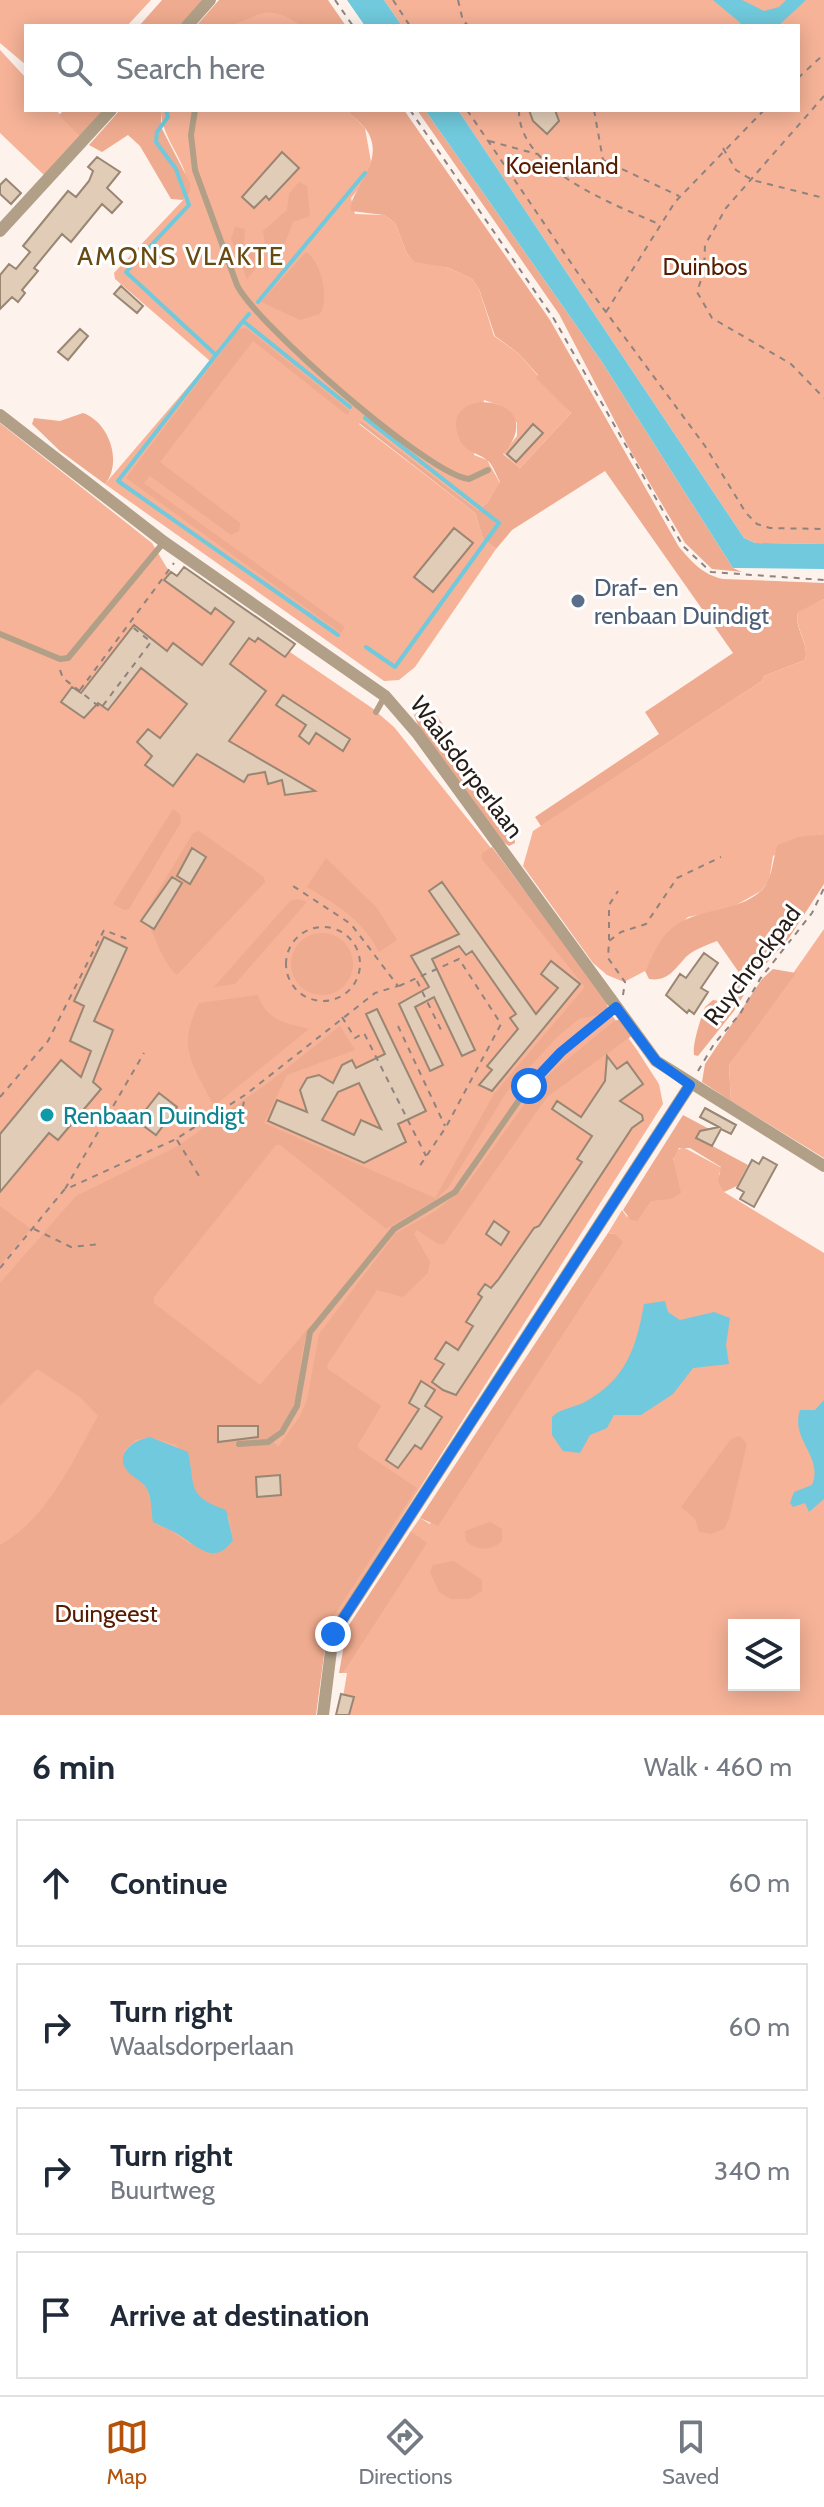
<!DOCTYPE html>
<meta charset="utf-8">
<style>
:root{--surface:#fff;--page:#f2f2f3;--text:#1f2937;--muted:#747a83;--line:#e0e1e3;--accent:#b45309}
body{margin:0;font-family:Cabin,sans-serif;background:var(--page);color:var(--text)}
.controls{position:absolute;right:24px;bottom:24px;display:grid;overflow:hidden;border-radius:0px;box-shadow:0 4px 20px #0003}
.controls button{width:72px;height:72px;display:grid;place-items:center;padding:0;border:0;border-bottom:2px solid var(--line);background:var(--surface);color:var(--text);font:40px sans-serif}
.stop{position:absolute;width:24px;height:24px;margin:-18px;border:6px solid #1a73e8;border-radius:50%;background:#fff}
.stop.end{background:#1a73e8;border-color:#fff;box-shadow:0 2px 8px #0008}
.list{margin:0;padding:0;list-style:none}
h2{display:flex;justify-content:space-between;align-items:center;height:104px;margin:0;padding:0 32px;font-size:34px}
h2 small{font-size:26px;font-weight:400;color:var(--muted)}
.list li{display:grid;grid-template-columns:52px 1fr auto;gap:24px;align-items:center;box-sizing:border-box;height:128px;margin:0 16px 16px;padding:0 16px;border:2px solid var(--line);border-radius:0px}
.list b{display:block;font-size:30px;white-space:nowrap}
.list p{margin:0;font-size:26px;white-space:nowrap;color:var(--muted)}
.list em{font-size:26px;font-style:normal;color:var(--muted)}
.icon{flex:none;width:44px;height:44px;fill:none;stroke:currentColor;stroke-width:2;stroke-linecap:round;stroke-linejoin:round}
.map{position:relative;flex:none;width:824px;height:1715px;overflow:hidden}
.search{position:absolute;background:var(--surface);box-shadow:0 4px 20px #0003;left:24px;right:24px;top:24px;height:88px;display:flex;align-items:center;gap:20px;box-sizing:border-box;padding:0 28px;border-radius:0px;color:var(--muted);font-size:30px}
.sheet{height:680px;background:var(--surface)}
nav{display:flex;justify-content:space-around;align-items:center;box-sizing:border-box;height:112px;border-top:2px solid var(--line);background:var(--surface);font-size:22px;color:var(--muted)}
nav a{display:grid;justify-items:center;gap:4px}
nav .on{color:var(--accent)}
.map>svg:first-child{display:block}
.green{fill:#f6b398;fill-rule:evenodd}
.forest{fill:#efab8f;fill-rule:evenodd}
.water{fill:#70c9dc}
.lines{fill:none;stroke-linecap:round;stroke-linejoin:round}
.stream{stroke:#70c9dc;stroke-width:4}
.building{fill:#e0ccb7;stroke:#998673;stroke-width:2;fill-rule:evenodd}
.path{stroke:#8e837e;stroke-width:2;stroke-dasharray:6 6;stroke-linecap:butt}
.lane{stroke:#b1a087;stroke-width:6}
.street{stroke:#b1a087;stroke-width:12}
.route{stroke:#1a73e8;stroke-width:10}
.service-dot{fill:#5c6f8a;stroke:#fff;stroke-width:3}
.culture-dot{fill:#0f9aa8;stroke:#fff;stroke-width:3}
.labels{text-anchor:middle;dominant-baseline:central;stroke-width:6;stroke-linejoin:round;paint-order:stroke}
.park-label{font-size:24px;fill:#571c00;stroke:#fff}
.service-label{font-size:24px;fill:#4e5e75;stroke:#fff;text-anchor:start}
.street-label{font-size:24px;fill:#261c18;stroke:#fff}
.culture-label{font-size:24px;fill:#0d838f;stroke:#fff;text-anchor:start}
.neighbourhood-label{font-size:26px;letter-spacing:2px;fill:#674a11;stroke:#fff}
</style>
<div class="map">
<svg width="824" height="1715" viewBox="0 0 824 1715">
<rect width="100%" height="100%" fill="#fef2ed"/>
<path class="green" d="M0,0H151L127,26H26V65L0,43Z
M384,0H824V544L755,543L744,538L458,110H798V26H402Z
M266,6L281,9L301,26H230Z
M0,50L26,78V110H56L81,138L46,177L0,133Z
M161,110H347L365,128L371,162L366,180L351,198L355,214L384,215L395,223L407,254L415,261L449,268L472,279L479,289L494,336L518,353L571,413L520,468L503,453L517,436V423L499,405L484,400L474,455L487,460L500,483L487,503L478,510L361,420L359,424L475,513L483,539L496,549L415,667L399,680L384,681L105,484L210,361L115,279L114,273L187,196C193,165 161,142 161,110Z
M0,423L152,543L167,568L372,708L394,727L495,853L637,1050L659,1084L663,1104L323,1641L0,1715Z
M824,599V834L812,836L773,856L769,881L761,891L729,909L688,917L657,948L645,971L624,982L607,975L593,963L523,866L533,831L762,681L764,676L805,660C810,643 794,629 798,611Z
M824,929V1158L731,1101L729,1065Z
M683,1147L722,1168L719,1174L724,1192L824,1253V1715H340L347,1673H343L420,1539L411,1531L420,1518L430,1524L615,1234L608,1233L622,1210L627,1217L673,1162L674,1152ZM734,1625H794V1685H734Z"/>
<path class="forest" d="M162,0H203L180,26H139Z
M219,0H328L346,26H301C265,0 258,18 228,26C219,28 205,26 196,26Z
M64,110H106L81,138L59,115Z
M120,110H161V127L190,183V192L183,200L171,199L140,146L128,135L102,152L89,145Z
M347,110H404L550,320L679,547C692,562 703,575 723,579L824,583V599L798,612C794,630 810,643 805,660L764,676L762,681L541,826L535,817L659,734L645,712L733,653L605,471L512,530L496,549L483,539L475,513L359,423L361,420L478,510L487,503L500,482C497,477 493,465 488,461C478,452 465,453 459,438C436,382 555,395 503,454L520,468L571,413L536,378L538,375L518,353L495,336L479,289L472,279L449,268L415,262L407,254L395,223L384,215L351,211C346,194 390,161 365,128C360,122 352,116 347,110Z
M417,110H425L602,362L733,568L742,572L712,569L685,543L630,450L559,314Z
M299,182L307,186L310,216L293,222L282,251L272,253L265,245L263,231L287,210L289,194Z
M235,227L245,229L244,245L257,252L255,270L247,279L231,239Z
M306,252C321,261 330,299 320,314L300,320L261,302Z
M246,328L350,411L347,415L253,341L160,462L240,523L239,531L231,535L150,476L144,483L345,627L341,633L126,478L239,329Z
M83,413C109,422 123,462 105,484L60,451L32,424L34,418L60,421Z
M424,707L435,713L514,828L515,843L509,846L503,842L419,728L414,715Z
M173,809L180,814L181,822L129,909L124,910L113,904Z
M199,831L264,877L265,882L177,975C161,962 156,934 143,916L193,833Z
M824,834V884L789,938L756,975L734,1011L698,1056L694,1055C692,1044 701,1018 705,1007L713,1000L720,1001L740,974L717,941C707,945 695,949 687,956C675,968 669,982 649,979L645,971C652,957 659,939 671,929C696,907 735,914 761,891C773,880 772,859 778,845L798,837Z
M492,847L607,1001L608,1009L602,1014L579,1019L557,1037L506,1093L448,1188L434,1201L386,1229L280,1145H276L154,1297V1303L260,1385L310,1326C293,1363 309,1410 270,1437L278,1447L300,1416L307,1400L319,1334L396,1233L437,1210L465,1187L541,1081L614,1021L621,1019L633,1035L547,1097L444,1244H438L417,1230L414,1234L430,1262L428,1273L403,1297L377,1290L327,1365L328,1369L381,1406L358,1445L359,1449L417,1488L328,1625L316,1715H0V1545C46,1520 73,1461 98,1416L80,1397L37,1369L0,1406V1283L76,1196L178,1146L272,1080L340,1026L355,1050L287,1075L264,1123L435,1198L494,1094L585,987L482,859V853ZM150,1437L176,1445L191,1464V1486L196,1494L229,1517L233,1540L190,1544L170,1530L155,1524L147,1489L124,1451L135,1440Z
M326,858L377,908L397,940L379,952C363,920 337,905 307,887Z
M298,899L307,902L235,984L214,987L290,901Z
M291 964a31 31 0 1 1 62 0a31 31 0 1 1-62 0Z
M773,969L796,973L729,1065L731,1101L702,1082L705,1064L762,979Z
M258,995C266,1020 285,1023 309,1029L214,1106C193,1064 176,1049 199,1003Z
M683,1115L713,1131L707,1143L748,1165L737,1186L724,1192L718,1181L721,1167L690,1148H679L673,1159L681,1193L671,1199L651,1201L637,1221L631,1220L623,1210Z
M0,1206L31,1229L0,1265Z
M608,1233L615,1234L623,1242L438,1526L420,1518Z
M740,1436L747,1444L729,1519L724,1529L711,1534L699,1532L695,1519L681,1507L731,1439Z
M490,1522L502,1529V1541C492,1551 476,1551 466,1541L465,1531Z
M411,1531L427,1543L343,1673H339L347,1628Z
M454,1561L482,1580V1591L469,1599H451L439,1592L430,1572L433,1565Z"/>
<path class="water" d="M347,0H384L402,26H365Z
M713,0H742L764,11L779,7L786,0H806L778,26H744Z
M425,110H458L744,538L755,543L824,544V569L733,568L602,362Z
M665,1301L668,1312L680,1320L714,1312L730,1318L726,1345L729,1364L693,1368L673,1394L641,1415H614L607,1428L590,1435L580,1453L563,1451L552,1435V1417C560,1408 574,1408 585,1402C626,1379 636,1349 644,1304Z
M824,1400V1499L809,1512L805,1503L793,1507L790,1503L794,1492L812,1485C824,1456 790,1440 800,1410H815Z
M150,1437L188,1452C196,1488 186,1495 226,1510L233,1540C215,1565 200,1549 181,1536C172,1530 162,1527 153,1522C151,1511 152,1499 147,1489C144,1482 134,1478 128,1472C113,1454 134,1440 150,1437Z"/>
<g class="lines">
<path class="stream" d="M166,110L168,117L157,132L156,142L176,169L189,205L126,272L216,355L243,321L350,407
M258,302L365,173
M243,321L249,314
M216,355L118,481L338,635
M365,418L499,523L395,667L366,647"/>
</g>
<path class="building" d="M529,110H555L559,121L547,134L533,121Z
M282,152L299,168L269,200L266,196L254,208L242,197Z
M97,157L120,172L107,188L122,202L112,213L102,204L71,242L62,234L34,268L38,271L22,290L25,293L18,302L12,297L0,309V275L9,264L16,269L30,252L23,246L68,191L76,197L89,181L93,171L88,167Z
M6,179L21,193L11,204L0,194V185Z
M121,286L143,306L137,313L114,294Z
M80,329L88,336L68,360L58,352Z
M533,424L543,433L516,462L507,454Z
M454,528L473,543L433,592L414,577Z
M184,567L295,644L285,657L258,638L255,642L249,638L230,664L266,691L229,741L315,791L285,795L282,780L268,784L265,772L248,775L244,782L197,754L173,786L145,765L152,756L137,742L148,729L160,738L187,704L141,668L108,710L98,703L84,718L61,702L72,687L81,693L134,625L167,651L173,643L202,665L234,622L215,608L211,614L164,580L171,572L177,576Z
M283,695L350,739L343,751L316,733L309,744L299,736L306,725L276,705Z
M192,848L206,857L190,884L177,876Z
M172,877L182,883L154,929L141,921Z
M442,882L536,1014L558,988L541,974L551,961L580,984L492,1091L479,1085L492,1070L487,1066L518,1029L510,1018L516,1014L472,951L466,955L459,946L432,959L475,1050L462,1056L434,997L415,1007L443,1065L430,1071L399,1004L429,987L411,956L459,934L429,891Z
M104,937L127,948L94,1021L113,1030L93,1082L101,1089L58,1140L49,1133L0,1192V1134L61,1060L81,1077L91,1051L70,1041L84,1006L74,1001Z
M704,953L718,963L701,988L708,992L694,1014L689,1010L687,1013L666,995L680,974L686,978Z
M377,1009L426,1111L398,1124L406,1142L364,1163L268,1121L277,1100L307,1112L300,1090L307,1078L319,1075L333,1083L342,1065L352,1060L356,1068L385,1054L366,1014ZM359,1083L381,1129L361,1120L354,1135L322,1120L338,1092Z
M607,1056L617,1069L627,1062L643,1084L620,1101L642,1115L643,1120L632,1128L456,1395L443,1390L432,1382L444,1364L435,1359L446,1342L458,1350L473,1326L466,1322L482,1297L478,1294L485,1284L491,1288L498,1280L534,1228L539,1226L582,1162L577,1159L592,1136L552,1109L557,1101L581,1117L605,1081Z
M159,1093L177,1107L156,1135L137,1121Z
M705,1108L736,1125L731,1134L721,1129L712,1146L696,1138L700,1131L719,1127L700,1117Z
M763,1157L777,1165L754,1207L740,1199L744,1192L737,1188L752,1160L759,1164Z
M494,1221L509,1232L501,1245L486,1234Z
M421,1381L435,1390L425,1406L442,1417L421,1449L415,1445L398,1468L386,1460L419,1409L409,1403Z
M218,1426H258V1437L218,1442Z
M280,1475L281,1495L257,1497L256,1477Z
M341,1694L354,1697L349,1715H336Z"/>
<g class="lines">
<path class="path" d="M335,0L353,26
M393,0L410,26
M458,0L463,21L469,26
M798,78L824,54
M824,96L726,208L705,245L704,271L697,292L712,318L791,364L824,398
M410,110L554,319L683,546L711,572L824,580
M467,110L586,285L705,446L746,513L757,524L770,528L824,529
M519,110C518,169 615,205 659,224
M594,110L603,160L679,196
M489,141L537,154
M723,148L736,170L752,180L824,198
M606,312L675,202L764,110
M60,670L63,678L101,708L151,642L130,625
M80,690L174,563
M286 964a37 37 0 1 1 74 0a37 37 0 1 1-74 0Z
M609,940V905L618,891
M417,981L443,1034
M399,986L459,959L501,1024L446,1127L419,1167
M623,995L625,982L608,958L609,941L621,932L646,924L677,878L721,857
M342,1017L355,1038L364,1033L426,1156
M398,1026L445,1126
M698,1071L714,1044L740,1014L760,979L812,913L824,888
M0,1097L48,1041L104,930L127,939
M238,1131L245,1096
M177,1140L199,1176
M65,1189L144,1053
M34,1229L71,1247L101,1244
M0,1268L64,1190L176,1139L245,1095L375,993L398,986L351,924L293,886"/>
<path class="lane" d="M195,110L191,135L195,170L237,285C255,323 430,476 469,479L488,470
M0,634L60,659L68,658L164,542
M376,712L385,696
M239,1444L268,1442L282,1432L297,1406L310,1332L394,1229L455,1192L529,1086L561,1052L616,1007"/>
<path class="street" d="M187,26L210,0
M0,231L111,110
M0,415L164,542L385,696L417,733L656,1061L824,1166
M323,1715L333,1634L690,1085"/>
</g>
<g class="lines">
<path class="route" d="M333,1634L690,1085L656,1061L616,1007L561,1052L529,1086"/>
</g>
<circle class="service-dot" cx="578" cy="601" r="8"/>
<circle class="culture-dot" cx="47" cy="1115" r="8"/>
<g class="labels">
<g class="park-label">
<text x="562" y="165">Koeienland</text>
<text x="705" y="266">Duinbos</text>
<text x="106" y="1613">Duingeest</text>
</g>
<g class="service-label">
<text x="594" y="587">Draf- en<tspan x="594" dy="28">renbaan Duindigt</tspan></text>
</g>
<g class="street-label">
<text transform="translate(467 767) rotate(53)">Waalsdorperlaan</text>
<text transform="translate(752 965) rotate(-53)">Ruychrockpad</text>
</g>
<g class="culture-label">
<text x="63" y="1115">Renbaan Duindigt</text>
</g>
<g class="neighbourhood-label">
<text x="181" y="256">AMONS VLAKTE</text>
</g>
</g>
</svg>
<div class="controls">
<button><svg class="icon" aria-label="layers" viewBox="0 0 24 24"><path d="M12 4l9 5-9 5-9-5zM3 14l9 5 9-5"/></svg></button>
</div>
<div class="stop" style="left:529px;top:1086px"></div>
<div class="stop end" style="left:333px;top:1634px"></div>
<div class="search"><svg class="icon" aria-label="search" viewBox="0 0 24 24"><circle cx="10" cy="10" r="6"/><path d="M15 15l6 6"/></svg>Search here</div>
</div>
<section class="sheet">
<h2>6 min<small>Walk · 460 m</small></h2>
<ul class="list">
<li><svg class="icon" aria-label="ahead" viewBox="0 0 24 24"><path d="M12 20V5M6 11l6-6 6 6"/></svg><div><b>Continue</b></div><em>60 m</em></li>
<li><svg class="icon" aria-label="right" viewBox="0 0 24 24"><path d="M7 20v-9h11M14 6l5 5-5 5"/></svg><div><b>Turn right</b><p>Waalsdorperlaan</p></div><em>60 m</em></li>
<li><svg class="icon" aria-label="right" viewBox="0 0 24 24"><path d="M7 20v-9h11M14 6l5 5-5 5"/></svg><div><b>Turn right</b><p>Buurtweg</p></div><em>340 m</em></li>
<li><svg class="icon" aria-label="arrive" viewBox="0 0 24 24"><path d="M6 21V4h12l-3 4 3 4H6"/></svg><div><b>Arrive at destination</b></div></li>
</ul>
</section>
<nav>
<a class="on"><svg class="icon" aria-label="map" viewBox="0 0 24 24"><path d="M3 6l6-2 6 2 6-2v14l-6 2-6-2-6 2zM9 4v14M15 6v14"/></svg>Map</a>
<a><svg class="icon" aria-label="directions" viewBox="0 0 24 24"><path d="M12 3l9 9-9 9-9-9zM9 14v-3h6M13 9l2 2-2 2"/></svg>Directions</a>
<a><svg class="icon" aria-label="saved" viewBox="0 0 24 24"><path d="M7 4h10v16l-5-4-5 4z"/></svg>Saved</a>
</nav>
